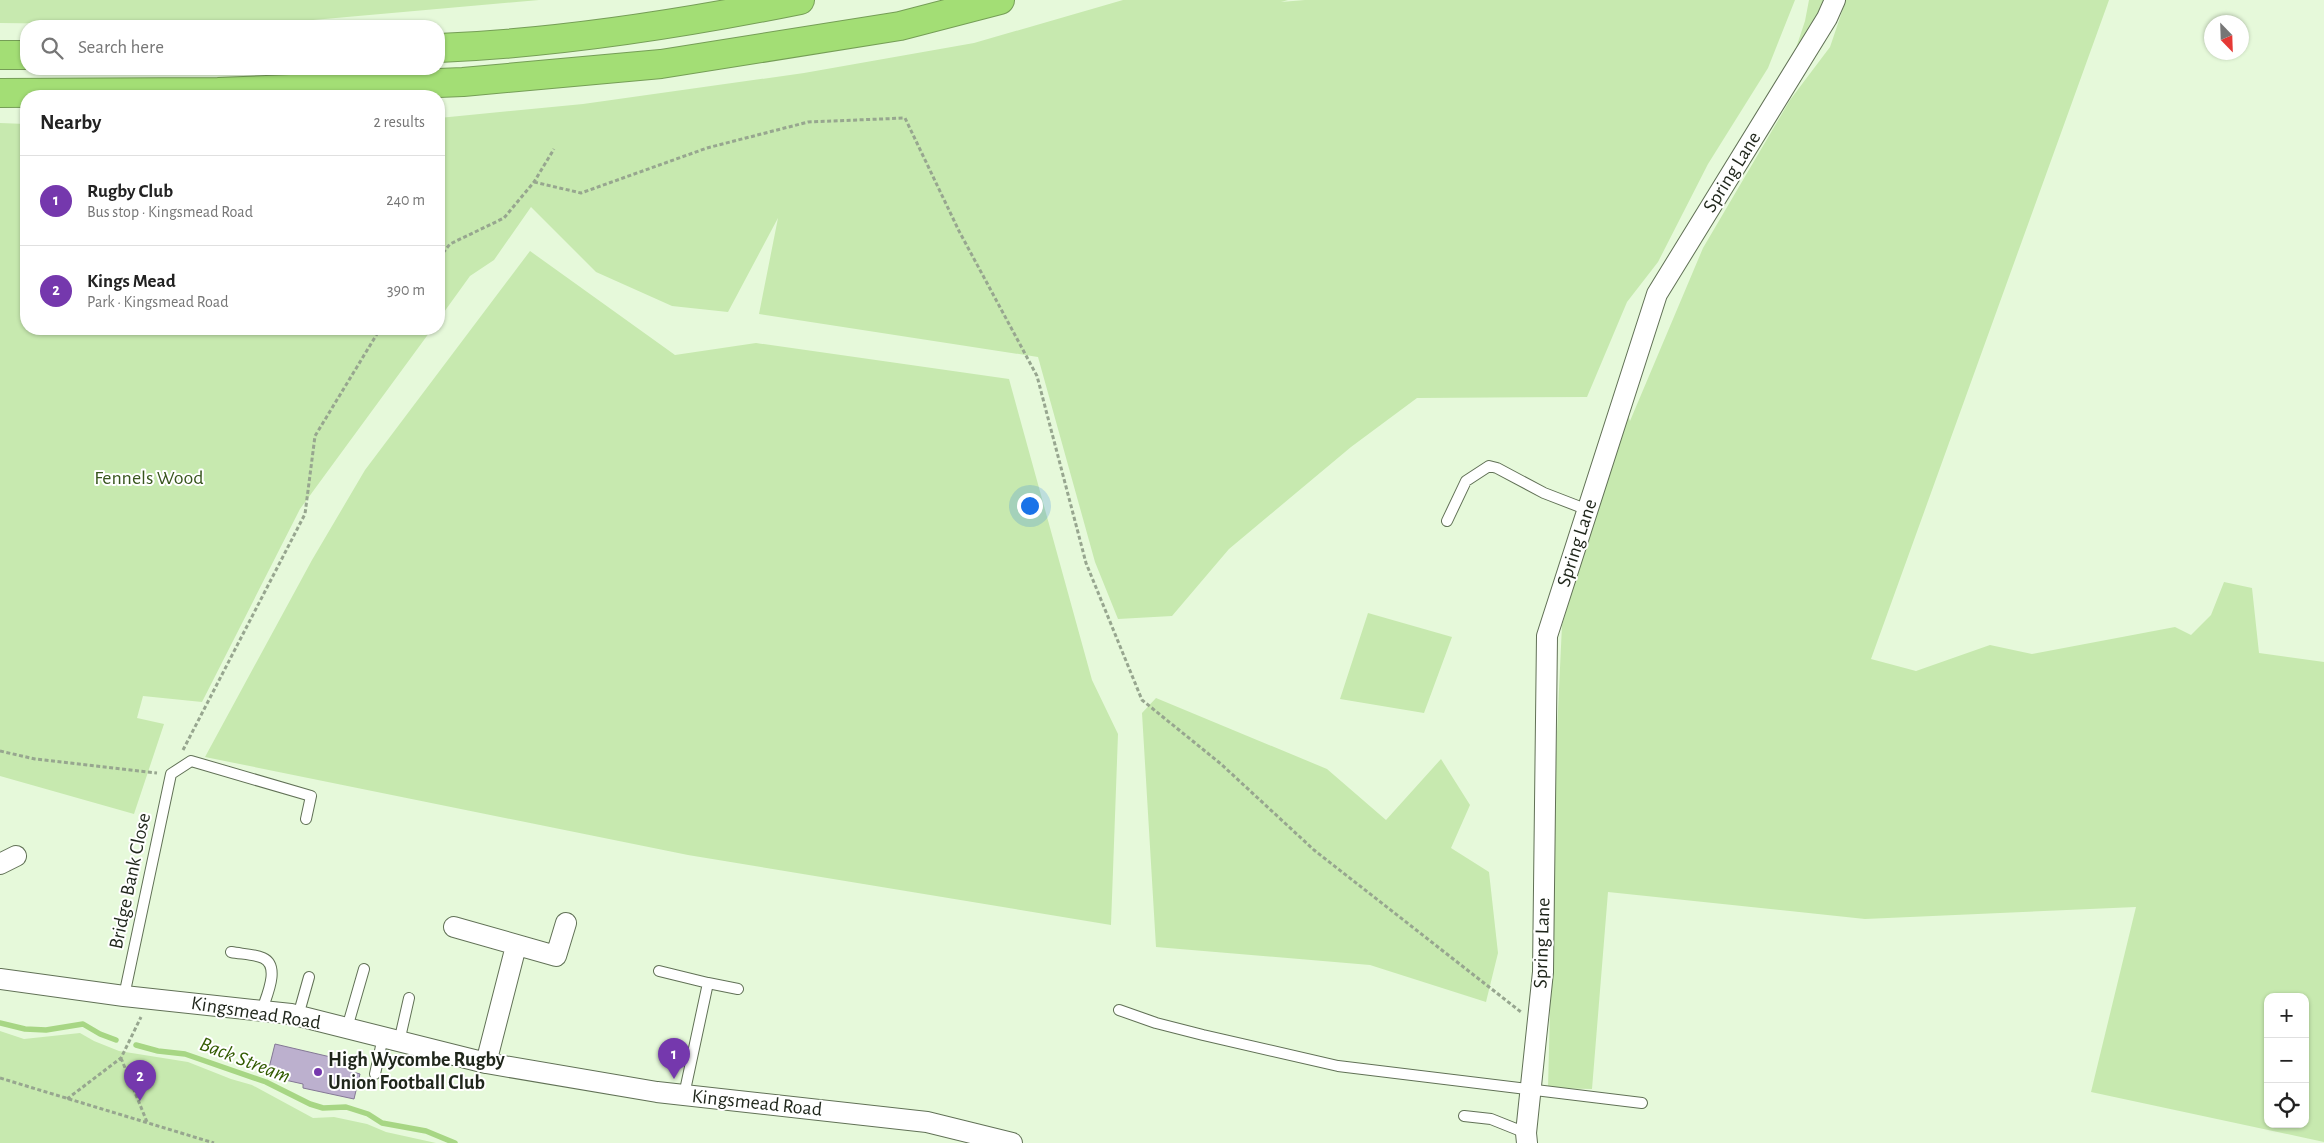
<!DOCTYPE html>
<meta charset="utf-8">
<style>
:root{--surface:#fff;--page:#f6f6f6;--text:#222;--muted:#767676;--line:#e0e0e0;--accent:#7538ad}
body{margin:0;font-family:"Alegreya Sans",sans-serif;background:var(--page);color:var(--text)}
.controls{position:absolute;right:15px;bottom:15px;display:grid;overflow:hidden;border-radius:10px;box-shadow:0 1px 4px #0004}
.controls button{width:45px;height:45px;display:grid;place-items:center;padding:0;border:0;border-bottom:1px solid var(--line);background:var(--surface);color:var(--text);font:25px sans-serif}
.compass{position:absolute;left:2204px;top:15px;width:45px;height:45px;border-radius:50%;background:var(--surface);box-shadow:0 1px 4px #0004;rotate:157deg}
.you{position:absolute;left:1029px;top:505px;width:18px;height:18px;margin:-12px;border:4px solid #fff;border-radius:50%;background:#1a73e8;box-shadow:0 0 0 8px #1a73e833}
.badge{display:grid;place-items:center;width:32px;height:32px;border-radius:50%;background:var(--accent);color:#fff;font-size:16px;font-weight:700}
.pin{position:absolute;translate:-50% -41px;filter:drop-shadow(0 1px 2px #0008)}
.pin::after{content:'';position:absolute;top:26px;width:18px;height:15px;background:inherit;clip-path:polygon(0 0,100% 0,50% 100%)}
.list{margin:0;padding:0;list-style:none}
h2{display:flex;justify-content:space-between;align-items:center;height:65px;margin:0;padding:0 20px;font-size:21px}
h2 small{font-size:16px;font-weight:400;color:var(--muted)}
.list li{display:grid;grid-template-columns:32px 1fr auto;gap:15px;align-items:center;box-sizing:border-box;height:90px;padding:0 20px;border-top:1px solid var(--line)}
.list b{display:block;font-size:19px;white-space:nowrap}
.list p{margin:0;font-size:16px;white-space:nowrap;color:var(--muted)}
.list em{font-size:16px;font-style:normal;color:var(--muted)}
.icon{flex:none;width:28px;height:28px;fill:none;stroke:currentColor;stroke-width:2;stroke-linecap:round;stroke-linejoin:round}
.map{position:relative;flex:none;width:2324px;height:1143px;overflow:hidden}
.search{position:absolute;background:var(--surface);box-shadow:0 1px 4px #0004;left:20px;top:20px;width:425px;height:55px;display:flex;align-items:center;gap:12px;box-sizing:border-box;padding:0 18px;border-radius:20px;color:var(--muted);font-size:19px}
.panel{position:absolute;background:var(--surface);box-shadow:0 1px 4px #0004;left:20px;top:90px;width:425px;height:245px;border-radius:20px}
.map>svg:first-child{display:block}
.green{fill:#c7e9af;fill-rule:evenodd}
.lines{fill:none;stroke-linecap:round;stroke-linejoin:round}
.stream{stroke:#a7d684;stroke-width:5.5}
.building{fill:#bcb0ce;stroke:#847895}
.lane-casing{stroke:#617156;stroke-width:12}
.street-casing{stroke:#617156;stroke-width:22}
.highway-casing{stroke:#759e56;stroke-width:30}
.path{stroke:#97a68f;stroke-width:3;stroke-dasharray:4 2.5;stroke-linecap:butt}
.lane{stroke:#fff;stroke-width:10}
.street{stroke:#fff;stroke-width:20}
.highway{stroke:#a3de75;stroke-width:28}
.poi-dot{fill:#7538ad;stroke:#fff;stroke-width:2}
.labels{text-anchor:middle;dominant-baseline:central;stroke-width:4;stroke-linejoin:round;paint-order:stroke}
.street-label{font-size:20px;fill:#1f261b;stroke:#fff}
.park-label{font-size:20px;fill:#38561e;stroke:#fff}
.poi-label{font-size:20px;font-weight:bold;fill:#1f261b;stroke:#fff;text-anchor:start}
.water-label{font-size:21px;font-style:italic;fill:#325b00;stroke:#fff}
</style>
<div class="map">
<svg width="2324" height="1143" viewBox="0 0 2324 1143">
<rect width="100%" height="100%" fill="#e6f9da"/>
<path class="green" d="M0,0H539L246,26L0,23Z
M1123,0H1288L1281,2L1305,0H1795L1768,68L1708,164L1658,262L1627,302L1587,397L1417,398L1351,447L1229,549L1172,616L1118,619L1095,562L1038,357L759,314L778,218L728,312L672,306L596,272L531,207L494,260L470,276L439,319V118L583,104L804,73L974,43Z
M1809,0H1830L1793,57L1805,21Z
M1846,0H2109L1871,659L1916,671L1990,645L2032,654L2175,627L2191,635L2211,615L2224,582L2252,588L2259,653L2324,662V1142L2091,1092L2136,907L1865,919L1608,892L1592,1089L1548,1088L1551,971L1552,840L1562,625L1626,410L1630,421L1703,248L1790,100L1830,47ZM2268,997H2305V1124H2268Z
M0,123L26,124V329H432L300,509L202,702L143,696L137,718L164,724L134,814L0,776Z
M530,251L675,355L756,343L1009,379L1092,680L1118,734L1111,925L688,855L205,757L312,560L365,470Z
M1368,613L1452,637L1424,713L1340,699Z
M1156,698L1327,769L1386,820L1441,759L1470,805L1451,848L1489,872L1498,953L1486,1002L1370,965L1156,947L1142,713Z
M0,1031L24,1039L80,1033L94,1041L119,1051L188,1062L231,1079L252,1085L313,1118L334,1117L367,1124L386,1132L436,1143H0Z"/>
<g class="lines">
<path class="stream" d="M0,1023L25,1029L46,1030L83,1024L100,1034L116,1040
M136,1045L158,1051L185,1054L266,1082L310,1104L323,1108L346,1107L368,1114L382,1123L426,1131L455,1143"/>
</g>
<path class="building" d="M275,1044L352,1062L350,1071L360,1074L354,1099L303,1088V1084L285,1080L286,1072L269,1068Z"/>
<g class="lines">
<defs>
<path id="lane" d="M1447,521L1466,481L1489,466L1497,468L1544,493L1588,510
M231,952C241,954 254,954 263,958C281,966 266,997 262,1010
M659,971L708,983L684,1095
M708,983L738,989
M124,996L171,774L191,761L311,796L306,819
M1119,1010L1156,1023L1203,1035L1338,1066L1642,1103
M298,1016L309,977
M347,1028L364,969
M399,1042L409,998
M375,1074L383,1037
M1464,1116L1491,1119L1526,1133"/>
<path id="street" d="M0,864L16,856
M454,927L556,956L566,923
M0,979L124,996L291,1014L486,1063L657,1092L927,1122L1012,1143
M486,1063L516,946
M1527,1143L1526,1133L1543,972L1547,636L1657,294L1827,18L1835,0"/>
<path id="highway" d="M439,48C560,43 681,24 800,0
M0,55H26
M0,93L218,92L463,82L661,64L900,26L1000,0"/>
</defs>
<use href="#lane" class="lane-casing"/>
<use href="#street" class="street-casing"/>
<use href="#highway" class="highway-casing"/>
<path class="path" d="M534,182L581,193L707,148L808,122L905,118L959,231L1037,376L1086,563L1142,700L1221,764L1314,850L1521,1012
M439,258L450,244L504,218L534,182L554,149
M183,750L305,514L315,436L380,329
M0,751L35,759L157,773
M121,1058L147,1122
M0,1078L214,1143
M67,1099L121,1058L141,1017"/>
<use href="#lane" class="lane"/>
<use href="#street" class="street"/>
<use href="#highway" class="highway"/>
</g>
<circle class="poi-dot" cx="318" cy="1072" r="5"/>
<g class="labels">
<g class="street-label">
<text transform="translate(1732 172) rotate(-58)">Spring Lane</text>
<text transform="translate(1577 543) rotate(-72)">Spring Lane</text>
<text transform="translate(130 881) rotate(-78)">Bridge Bank Close</text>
<text transform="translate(1542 943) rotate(-88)">Spring Lane</text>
<text transform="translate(256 1013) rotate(9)">Kingsmead Road</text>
<text transform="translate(757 1103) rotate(6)">Kingsmead Road</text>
</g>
<g class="park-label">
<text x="149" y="478">Fennels Wood</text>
</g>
<g class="poi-label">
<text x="328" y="1060">High Wycombe Rugby<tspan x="328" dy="23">Union Football Club</tspan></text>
</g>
<g class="water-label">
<text transform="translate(245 1060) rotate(21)">Back Stream</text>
</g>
</g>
</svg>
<div class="controls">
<button>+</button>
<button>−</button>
<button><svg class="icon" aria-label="locate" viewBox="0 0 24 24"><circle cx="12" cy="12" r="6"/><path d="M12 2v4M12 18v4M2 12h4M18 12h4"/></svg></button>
</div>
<svg class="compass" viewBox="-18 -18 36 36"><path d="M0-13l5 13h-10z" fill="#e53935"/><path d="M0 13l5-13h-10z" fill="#767676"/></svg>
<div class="you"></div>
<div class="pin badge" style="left:674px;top:1079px">1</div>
<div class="pin badge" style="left:140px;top:1101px">2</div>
<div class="search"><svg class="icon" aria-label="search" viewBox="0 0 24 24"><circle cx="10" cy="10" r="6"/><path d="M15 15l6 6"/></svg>Search here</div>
<section class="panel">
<h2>Nearby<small>2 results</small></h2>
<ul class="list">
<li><span class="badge">1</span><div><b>Rugby Club</b><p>Bus stop · Kingsmead Road</p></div><em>240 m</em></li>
<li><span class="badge">2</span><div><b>Kings Mead</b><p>Park · Kingsmead Road</p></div><em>390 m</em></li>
</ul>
</section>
</div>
